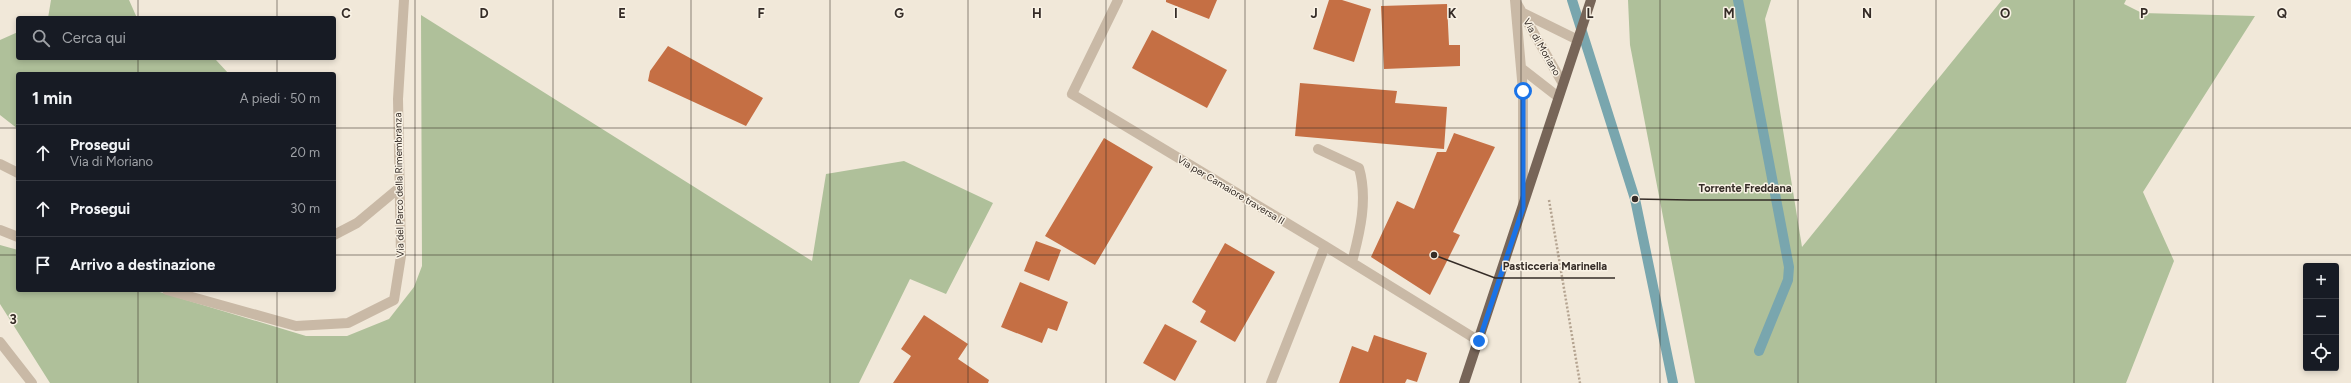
<!DOCTYPE html>
<html lang="it">
<meta charset="utf-8">
<style>
:root{--surface:#171b24;--page:#20242c;--text:#f1f3f6;--muted:#9ea1a6;--line:#363941}
body{margin:0;font-family:Figtree,sans-serif;background:var(--page);color:var(--text)}
.controls{position:absolute;right:12px;bottom:12px;display:grid;overflow:hidden;border-radius:4px;box-shadow:0 2px 6px #0003}
.controls button{width:36px;height:36px;display:grid;place-items:center;padding:0;border:0;border-bottom:1px solid var(--line);background:var(--surface);color:var(--text);font:20px sans-serif}
.stop{position:absolute;width:12px;height:12px;margin:-9px;border:3px solid #1a73e8;border-radius:50%;background:#fff}
.stop.end{background:#1a73e8;border-color:#fff;box-shadow:0 1px 4px #0008}
.list{margin:0;padding:0;list-style:none}
h2{display:flex;justify-content:space-between;align-items:center;height:52px;margin:0;padding:0 16px;font-size:17px}
h2 small{font-size:13px;font-weight:400;color:var(--muted)}
.list li{display:grid;grid-template-columns:26px 1fr auto;gap:12px;align-items:center;box-sizing:border-box;height:56px;padding:0 16px;border-top:1px solid var(--line)}
.list b{display:block;font-size:15px;white-space:nowrap}
.list p{margin:0;font-size:13px;white-space:nowrap;color:var(--muted)}
.list em{font-size:13px;font-style:normal;color:var(--muted)}
.icon{flex:none;width:22px;height:22px;fill:none;stroke:currentColor;stroke-width:2;stroke-linecap:round;stroke-linejoin:round}
.map{position:relative;flex:none;width:2351px;height:383px;overflow:hidden}
.search{position:absolute;background:var(--surface);box-shadow:0 2px 6px #0003;left:16px;top:16px;width:320px;height:44px;display:flex;align-items:center;gap:10px;box-sizing:border-box;padding:0 14px;border-radius:4px;color:var(--muted);font-size:15px}
.panel{position:absolute;background:var(--surface);box-shadow:0 2px 6px #0003;left:16px;top:72px;width:320px;height:220px;border-radius:4px}
.map>svg:first-child{display:block}
.green{fill:#afc09a}
.lines{fill:none;stroke-linecap:round;stroke-linejoin:round}
.stream{stroke:#79a6ae;stroke-width:10}
.building{fill:#c56f44}
.path{stroke:#b4a390;stroke-width:2.5;stroke-dasharray:2 2;stroke-linecap:butt}
.minor{stroke:#c9b9a6;stroke-width:10}
.major{stroke:#776558;stroke-width:10}
.route{stroke:#1a73e8;stroke-width:5}
.grid{fill:none;stroke:#352c27;stroke-width:1;stroke-opacity:0.55}
.labels{text-anchor:middle;dominant-baseline:central;stroke-width:3;stroke-linejoin:round;paint-order:stroke}
.street-label{font-size:10px;fill:#352c27;stroke:#f9f2e5}
.grid-label{font-size:13px;text-anchor:middle;font-weight:bold;fill:#352c27;stroke:#f9f2e5;stroke-width:3;stroke-linejoin:round;paint-order:stroke}
.leader{fill:none;stroke:#352c27;stroke-width:1.5}
.callout-dot{fill:#352c27;stroke:#f9f2e5;stroke-width:1.5}
.callout-label{font-size:11px;text-anchor:middle;font-weight:bold;fill:#352c27;stroke:#f9f2e5;stroke-width:3;stroke-linejoin:round;paint-order:stroke}
</style>
<div class="map">
<svg width="2351" height="383" viewBox="0 0 2351 383">
<rect width="100%" height="100%" fill="#f1e8d9"/>
<path class="green" d="M51,0H129L137,18H48Z
M1628,0H1771L1765,19L1802,247L2002,0H2126L2124,4L2142,13L2255,16L2143,192L2174,261L2126,383H1695L1630,45Z
M421,15L812,261L826,174L904,161L993,203L946,294L910,279L859,383H50L0,304V245L18,250V290H153L306,336H347L389,319L414,287L422,266Z
M18,32V58H208L216,60L229,74H18V129L0,115V40Z"/>
<g class="lines">
<path class="stream" d="M1572,0L1635,199L1673,383
M1738,0L1789,267L1788,280L1759,351"/>
</g>
<path class="building" d="M1166,0H1217L1209,19L1166,2Z
M1329,0H1342L1371,9L1354,62L1313,49Z
M1447,4L1449,45H1460V66L1384,69L1381,6Z
M1152,30L1227,70L1207,108L1132,68Z
M668,46L763,98L746,126L648,81L650,71Z
M1300,83L1397,91L1395,103L1447,107L1444,149L1295,136Z
M1454,133L1495,147L1453,232L1460,235L1430,295L1371,257L1397,201L1414,209L1437,152H1446Z
M1104,138L1153,167L1095,265L1045,236Z
M1036,241L1061,250L1049,281L1024,271Z
M1225,243L1275,272L1235,342L1200,322L1206,311L1192,302Z
M1020,282L1068,302L1057,331L1048,328L1042,343L1001,327Z
M924,315L968,344L958,359L989,380L988,383H893L911,356L901,349Z
M1165,324L1197,341L1175,381L1143,363Z
M1374,335L1427,353L1417,382L1407,379L1405,383H1339L1352,346L1368,352Z"/>
<g class="lines">
<path class="path" d="M1549,200L1580,383"/>
<path class="minor" d="M1118,0L1072,94L1325,246L1479,341
M1515,0L1523,91V204
M1516,2L1562,82
M1523,13L1578,40
M1521,68L1557,96
M1318,149L1359,168C1368,199 1360,232 1352,262
M0,164L18,173
M0,230L18,237
M334,235L357,223L399,188
M167,290L296,326L348,323L394,300L401,256L398,99L404,0
M0,342L32,383
M1271,383L1325,246"/>
<path class="major" d="M1464,383L1591,0"/>
</g>
<g class="lines">
<path class="route" d="M1479,341L1523,208V91"/>
</g>
<path class="grid" d="M138,0V18M277,0V18M415,0V383M553,0V383M691,0V383M830,0V383M968,0V383M1106,0V383M1245,0V383M1383,0V383M1521,0V383M1660,0V383M1798,0V383M1936,0V383M2074,0V383M2213,0V383M138,58V74M277,58V74M0,128H18M334,128H2351M0,255H18M334,255H2351M138,290V383M277,290V383"/>
<g class="labels">
<g class="street-label">
<text transform="translate(1542 47) rotate(60)">Via di Moriano</text>
<text transform="translate(399 185) rotate(-91)">Via del Parco della Rimembranza</text>
<text transform="translate(1231 190) rotate(31)">Via per Camaiore traversa II</text>
</g>
</g>
<g class="grid-label">
<text x="346" y="18">C</text>
<text x="484" y="18">D</text>
<text x="622" y="18">E</text>
<text x="761" y="18">F</text>
<text x="899" y="18">G</text>
<text x="1037" y="18">H</text>
<text x="1176" y="18">I</text>
<text x="1314" y="18">J</text>
<text x="1452" y="18">K</text>
<text x="1590" y="18">L</text>
<text x="1729" y="18">M</text>
<text x="1867" y="18">N</text>
<text x="2005" y="18">O</text>
<text x="2144" y="18">P</text>
<text x="2282" y="18">Q</text>
<text x="13" y="324">3</text>
</g>
<path class="leader" d="M1635 199L1690 200H1799M1434 255L1495 278H1615"/>
<g class="callout-dot">
<circle cx="1635" cy="199" r="4"/>
<circle cx="1434" cy="255" r="4"/>
</g>
<g class="callout-label">
<text x="1745" y="192">Torrente Freddana</text>
<text x="1555" y="270">Pasticceria Marinella</text>
</g>
</svg>
<div class="controls">
<button>+</button>
<button>−</button>
<button><svg class="icon" aria-label="locate" viewBox="0 0 24 24"><circle cx="12" cy="12" r="6"/><path d="M12 2v4M12 18v4M2 12h4M18 12h4"/></svg></button>
</div>
<div class="stop" style="left:1523px;top:91px"></div>
<div class="stop end" style="left:1479px;top:341px"></div>
<div class="search"><svg class="icon" aria-label="search" viewBox="0 0 24 24"><circle cx="10" cy="10" r="6"/><path d="M15 15l6 6"/></svg>Cerca qui</div>
<section class="panel">
<h2>1 min<small>A piedi · 50 m</small></h2>
<ul class="list">
<li><svg class="icon" aria-label="ahead" viewBox="0 0 24 24"><path d="M12 20V5M6 11l6-6 6 6"/></svg><div><b>Prosegui</b><p>Via di Moriano</p></div><em>20 m</em></li>
<li><svg class="icon" aria-label="ahead" viewBox="0 0 24 24"><path d="M12 20V5M6 11l6-6 6 6"/></svg><div><b>Prosegui</b></div><em>30 m</em></li>
<li><svg class="icon" aria-label="arrive" viewBox="0 0 24 24"><path d="M6 21V4h12l-3 4 3 4H6"/></svg><div><b>Arrivo a destinazione</b></div></li>
</ul>
</section>
</div>
